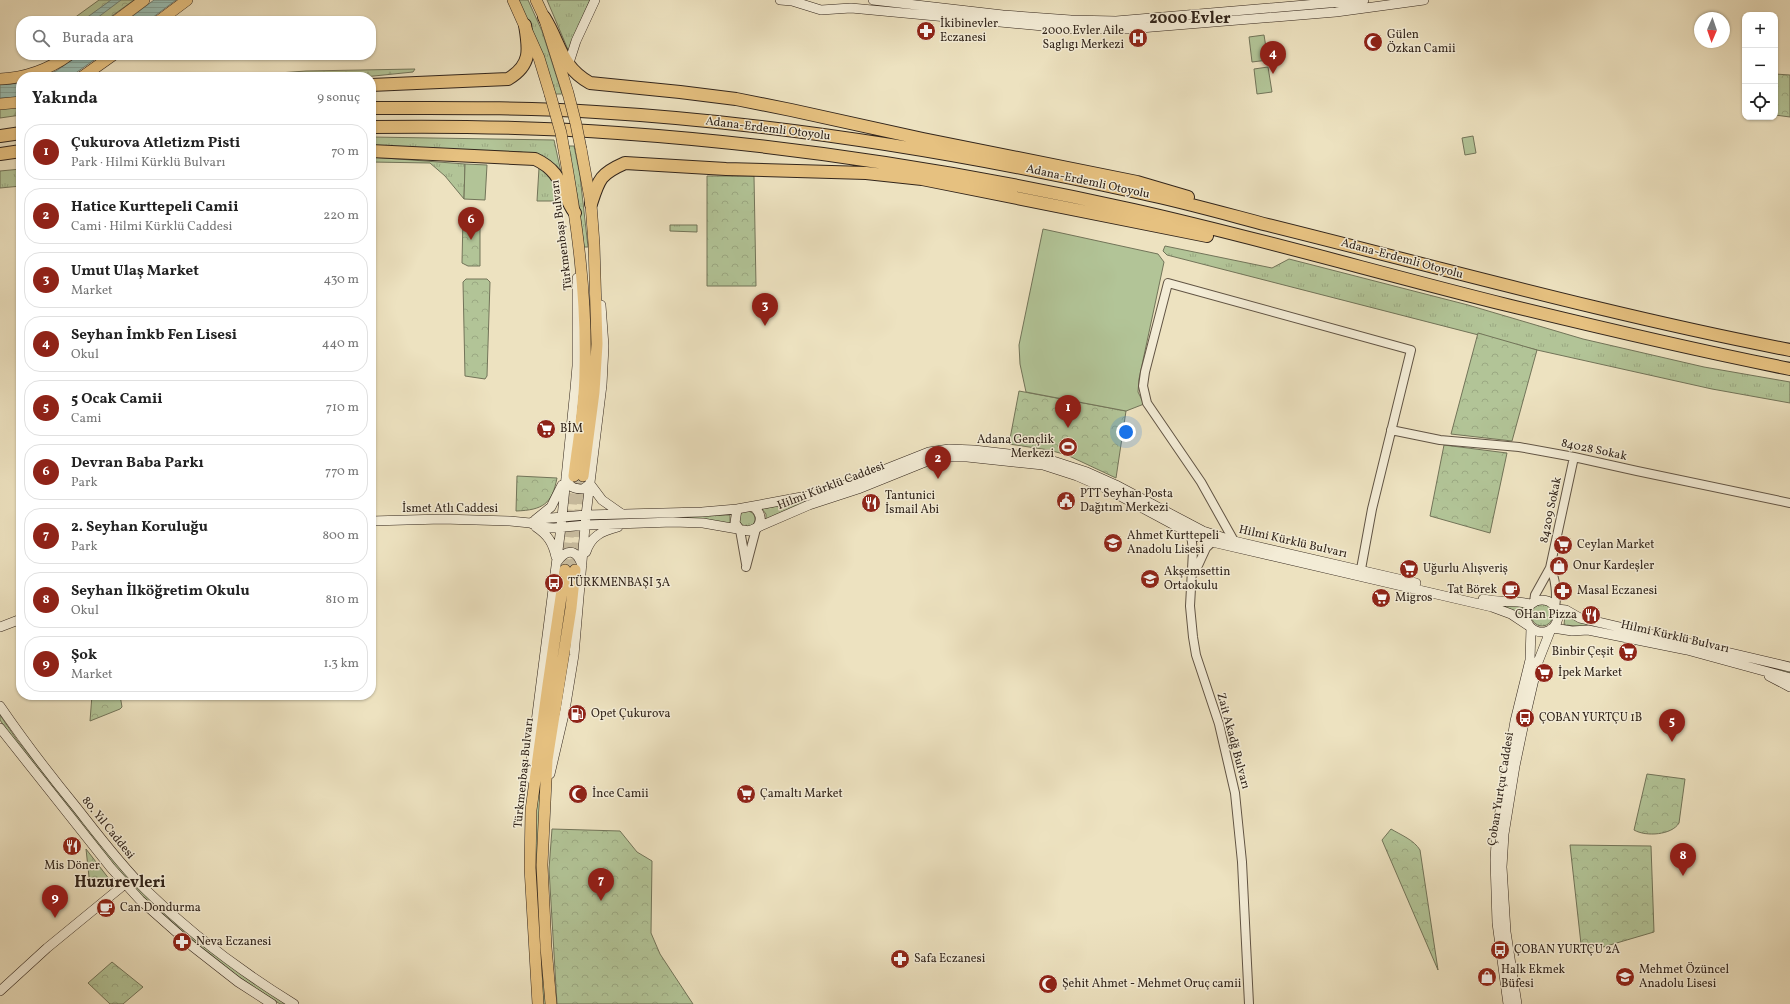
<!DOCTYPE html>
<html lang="tr">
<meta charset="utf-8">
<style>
:root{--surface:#fff;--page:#f6f6f6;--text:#222;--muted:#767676;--line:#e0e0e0;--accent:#8f2418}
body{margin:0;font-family:Vollkorn,serif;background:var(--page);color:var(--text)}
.controls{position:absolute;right:12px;top:12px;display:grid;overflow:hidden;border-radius:8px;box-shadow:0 1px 3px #0004}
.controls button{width:36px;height:36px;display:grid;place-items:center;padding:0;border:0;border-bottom:1px solid var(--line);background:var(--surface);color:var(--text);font:20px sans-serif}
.compass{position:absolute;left:1694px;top:12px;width:36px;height:36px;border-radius:50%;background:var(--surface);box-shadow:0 1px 3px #0004;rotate:182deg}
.you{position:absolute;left:1126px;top:432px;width:14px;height:14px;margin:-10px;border:3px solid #fff;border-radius:50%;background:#1a73e8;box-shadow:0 0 0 6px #1a73e833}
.badge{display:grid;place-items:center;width:26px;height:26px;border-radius:50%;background:var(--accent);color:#fff;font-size:13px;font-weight:700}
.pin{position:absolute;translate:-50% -33px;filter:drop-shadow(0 1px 2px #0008)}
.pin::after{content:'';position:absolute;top:21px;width:14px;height:12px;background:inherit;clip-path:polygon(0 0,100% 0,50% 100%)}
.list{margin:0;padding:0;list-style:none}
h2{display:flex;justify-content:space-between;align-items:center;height:52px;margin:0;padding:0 16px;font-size:17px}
h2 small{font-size:13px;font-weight:400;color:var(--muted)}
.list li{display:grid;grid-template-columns:26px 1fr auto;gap:12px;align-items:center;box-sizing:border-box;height:56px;margin:0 8px 8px;padding:0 8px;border:1px solid var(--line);border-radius:16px}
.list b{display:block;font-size:15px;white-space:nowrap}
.list p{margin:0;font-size:13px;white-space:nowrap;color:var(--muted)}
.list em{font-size:13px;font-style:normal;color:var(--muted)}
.icon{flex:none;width:22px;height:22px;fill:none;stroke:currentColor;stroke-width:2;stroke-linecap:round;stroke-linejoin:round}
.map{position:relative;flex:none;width:1790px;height:1004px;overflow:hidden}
.search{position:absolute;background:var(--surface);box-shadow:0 1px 3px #0004;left:16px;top:16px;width:360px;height:44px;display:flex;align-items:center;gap:10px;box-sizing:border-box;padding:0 14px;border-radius:16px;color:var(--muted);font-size:15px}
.panel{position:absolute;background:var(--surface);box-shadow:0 1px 3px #0004;left:16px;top:72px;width:360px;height:628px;border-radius:16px}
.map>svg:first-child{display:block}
.grass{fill:url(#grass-tufts);stroke:#727459}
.forest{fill:url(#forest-firs);stroke:#727459}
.park{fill:url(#park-crowns);stroke:#727459}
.pitch{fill:#b2c497;stroke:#727459}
.water{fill:url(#water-rules);stroke:#708176}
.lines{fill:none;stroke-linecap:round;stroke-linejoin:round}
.primary-tunnel{stroke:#c8bc9f;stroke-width:11;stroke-dasharray:11 5.5;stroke-linecap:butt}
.tertiary-casing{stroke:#615444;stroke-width:10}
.secondary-casing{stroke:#32251b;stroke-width:10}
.primary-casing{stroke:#32251b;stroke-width:12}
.motorway-casing{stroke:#32251b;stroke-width:14}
.tertiary{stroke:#f3ecd6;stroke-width:8}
.secondary{stroke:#f3ecd6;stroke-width:9}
.primary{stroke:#e6c180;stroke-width:11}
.motorway{stroke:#e6c180;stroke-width:12}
.primary-bridge-casing{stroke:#32251b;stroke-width:12;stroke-linecap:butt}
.primary-bridge{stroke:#e6c180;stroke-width:11}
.labels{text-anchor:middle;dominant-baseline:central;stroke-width:3;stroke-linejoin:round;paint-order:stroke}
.poi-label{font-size:12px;fill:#32251b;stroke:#f3ecd6;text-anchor:start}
.street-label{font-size:12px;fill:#32251b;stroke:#f3ecd6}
.district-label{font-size:16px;font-weight:bold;fill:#32251b;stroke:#f3ecd6}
</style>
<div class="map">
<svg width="1790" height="1004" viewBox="0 0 1790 1004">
<defs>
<pattern id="grass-tufts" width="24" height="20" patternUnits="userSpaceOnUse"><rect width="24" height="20" fill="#b2c497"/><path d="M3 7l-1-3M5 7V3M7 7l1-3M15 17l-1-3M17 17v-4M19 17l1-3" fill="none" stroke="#9aa882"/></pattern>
<pattern id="forest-firs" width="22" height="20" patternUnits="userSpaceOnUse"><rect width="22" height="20" fill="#b2c497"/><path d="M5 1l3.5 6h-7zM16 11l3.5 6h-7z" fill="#9aa882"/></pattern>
<pattern id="park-crowns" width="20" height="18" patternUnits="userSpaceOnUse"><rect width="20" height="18" fill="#b2c497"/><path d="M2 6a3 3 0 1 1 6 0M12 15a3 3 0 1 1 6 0" fill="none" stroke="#9aa882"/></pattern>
<pattern id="water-rules" width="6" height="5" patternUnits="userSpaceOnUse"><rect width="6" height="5" fill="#99beb3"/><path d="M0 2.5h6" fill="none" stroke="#84a399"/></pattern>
</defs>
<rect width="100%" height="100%" fill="#ede2c0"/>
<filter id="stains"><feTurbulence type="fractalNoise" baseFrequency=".005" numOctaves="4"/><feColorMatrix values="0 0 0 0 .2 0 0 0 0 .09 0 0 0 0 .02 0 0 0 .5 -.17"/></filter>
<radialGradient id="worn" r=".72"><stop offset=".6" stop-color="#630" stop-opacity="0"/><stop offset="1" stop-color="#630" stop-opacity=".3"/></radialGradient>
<path class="grass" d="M518,0H528L542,31L562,94H555Z
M547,0H590L569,52Z
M371,137L554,140L562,177L540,157L521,152L406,148L371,145Z
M568,146H574L580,176L588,247H584L579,205Z
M371,157L465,164L464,199L445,176L430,163L371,162Z
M539,168L548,173L564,201H537Z
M21,169V186L0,188V171Z
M670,225H697V232L670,231Z
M1165,246L1272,268L1289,259L1468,305L1583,339L1704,367L1790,382V403L1712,389L1537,350L1167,255L1163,251Z
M955,452C983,454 1016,454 1042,460C1098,475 1149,506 1200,533L1215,538L1496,604L1523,605L1520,615L1496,606L1214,540L1199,534L1107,486L1054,465L1040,461L1004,457L955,454L932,456L855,487L795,506L766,521V514L762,509C793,503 824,496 854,486C888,474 919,455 955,452Z
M739 519a8 8 0 1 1 16 0a8 8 0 1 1-16 0Z
M730,515V524L690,519L623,518Z
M1531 615a11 11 0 1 1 22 0a11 11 0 1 1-22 0Z
M1565,615L1590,625L1710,652L1790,672V674L1590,627L1564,625Z
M0,715L17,740L114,861L286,1004H280L236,975L195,942L136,891L111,863L14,741L0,720Z
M539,772H543L546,1004H542L534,825Z"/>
<path class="forest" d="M415,69L413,72L364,77H224L306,71Z
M21,106V115L0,118V108Z"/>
<path class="park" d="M99,0H134L105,21H70Z
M1775,74L1790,75V117L1775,115Z
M707,176H754L756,286H707Z
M480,211V266H468L462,263L463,217L470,212Z
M466,279H487L490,282L487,376L485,379L465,376L463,282Z
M1478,333L1537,350L1512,441L1451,434Z
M1019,391L1126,411L1116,478L1067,455L1049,450L1009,444Z
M1444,445L1507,453L1490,533L1430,516Z
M517,476L557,478C552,504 543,510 516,511Z
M92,695H120L122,707L120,709L90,721Z
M1647,774L1685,779L1679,823C1672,835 1646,837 1634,830Z
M552,829L620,831L637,852L652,861L651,933L660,954L693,1004H557L549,869Z
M1391,829C1401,835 1414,840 1420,850L1438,970L1382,840Z
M1570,845L1651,846L1654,932L1603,947L1587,948L1581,944Z
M86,849L113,884L90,886Z
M112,962L143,987L123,1004H110L88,983Z"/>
<path class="pitch" d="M1264,35L1268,60L1252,62L1249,37Z
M1268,67L1272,92L1257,94L1254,69Z
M1473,136L1476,153L1465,155L1462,138Z
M465,164L487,165L485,200L464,199Z
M1043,229L1158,254L1164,262L1139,379L1138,392L1144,404L1126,411L1026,392L1020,364L1019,345Z"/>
<path class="water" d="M111,0H121L93,21H82Z
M154,0H176L148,21H126Z
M79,55H101L70,77H41L56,71Z
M21,83V97L0,99V85Z"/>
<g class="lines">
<path class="primary-tunnel" d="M565,570L574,477
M575,570L583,476"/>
<defs>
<path id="tertiary" d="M1391,430L1440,440L1519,447L1574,457L1637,471L1790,503
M740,530L746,564
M1191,534L1193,551L1190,606L1193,637L1196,655L1219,724L1235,793L1242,862L1249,1004
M1234,541L1201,482L1147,403L1143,386L1145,372L1168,283L1411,350L1372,509L1361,569
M746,567L756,529
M1550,568C1556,578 1557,596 1555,607
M1195,572L1206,548L1212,542
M1534,602L1535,595L1550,568L1574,457"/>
<path id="secondary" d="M780,0L792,1L821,10L851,8L1075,29H1128L1336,12L1424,0
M873,0L1003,15L1071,20L1116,21L1364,0
M568,66L576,41L595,0
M566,477C569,487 573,489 583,489L590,484
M590,484L602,500L622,514
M753,506C761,513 763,521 756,529
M737,509L735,523L740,530
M535,520L551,507L562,485
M371,521L442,519L510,521L530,523L539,527L554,528L586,525L673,522L703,523L749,531L809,505L858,489L925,462L942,457H967L1043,465L1077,476L1107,489L1191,534L1212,542L1492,607L1511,614L1529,626
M530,523L539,519L586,515L702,512L737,509L807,496L838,488L929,452L949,449L974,450L1044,458L1087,472L1116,485L1203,531L1234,541L1416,583
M536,527C548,535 553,543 556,557
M586,552C591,536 602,531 618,527
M557,562C566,549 576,548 582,565
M1483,599C1500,603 1515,600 1531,604
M1526 616a16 16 0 1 1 32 0a16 16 0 1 1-32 0Z
M1557,609L1566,610L1580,618L1602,623L1790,667
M0,627L21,619
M1553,628L1572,631L1588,630L1687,650L1790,678
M1769,676L1790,687
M0,706C24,741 50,775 77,808C99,836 120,864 145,889C188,931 242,972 294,1004
M0,728L111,868L140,900L192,946L238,982L272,1004
M550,774L565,710L574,655L586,515L602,385L604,346L601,305
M531,779V761L561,527L575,389L577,366V278
M0,991L47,948L125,884
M1508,1004L1497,923L1495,859L1497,829L1508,762L1515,721L1530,660L1531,628
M1517,1004L1506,932L1502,867L1504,834L1515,766L1525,718L1538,662L1551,629"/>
<path id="primary" d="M513,0L539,58L550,94
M536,0L544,17L568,93
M116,21L144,0
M159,21L187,0
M82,77L113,55
M0,79C26,78 48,70 69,55
M0,104L21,102
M581,149L591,204L594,244L597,344L594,392L583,476
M564,150C577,223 587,296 585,371C585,406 578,442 574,476
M538,1004L530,868L531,810L548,685L565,570
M551,1004L546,947L542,865L547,760L571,608L575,570"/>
<path id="motorway" d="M544,17C561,44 560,66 590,83L680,92L736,99L791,110L923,139L1137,182L1188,197
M371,85L508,79C532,65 529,49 525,25
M371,108C446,108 521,107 596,112C780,123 962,153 1141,193C1184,202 1226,214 1268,225C1441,268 1614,316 1790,350
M371,127C453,126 536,127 618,133C792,145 964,172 1134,210C1259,238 1382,274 1507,305C1601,328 1695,350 1790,369
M0,136L21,133
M371,151L535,159C565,173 559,191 575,213
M0,154L21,151
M591,204C599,179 600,174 625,163L726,169L866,173L922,179L1207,236"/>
</defs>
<use href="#tertiary" class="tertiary-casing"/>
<use href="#secondary" class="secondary-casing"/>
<use href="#primary" class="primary-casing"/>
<use href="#motorway" class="motorway-casing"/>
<use href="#tertiary" class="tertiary"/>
<use href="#secondary" class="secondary"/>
<use href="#primary" class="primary"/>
<use href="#motorway" class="motorway"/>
<defs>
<path id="primary-bridge" d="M568,93L576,124L581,149
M550,94L561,133L564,150"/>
</defs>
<use href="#primary-bridge" class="primary-bridge-casing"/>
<use href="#primary-bridge" class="primary-bridge"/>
</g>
<defs>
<symbol id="pharmacy-disc" viewBox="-11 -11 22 22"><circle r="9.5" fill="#8f2418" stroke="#f3ecd6"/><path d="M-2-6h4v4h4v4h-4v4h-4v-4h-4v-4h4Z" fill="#fff"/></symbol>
<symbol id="hospital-disc" viewBox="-11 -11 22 22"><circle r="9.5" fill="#8f2418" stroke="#f3ecd6"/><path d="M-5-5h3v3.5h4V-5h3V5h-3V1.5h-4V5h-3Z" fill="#fff"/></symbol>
<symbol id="mosque-disc" viewBox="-11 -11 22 22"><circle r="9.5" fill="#8f2418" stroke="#f3ecd6"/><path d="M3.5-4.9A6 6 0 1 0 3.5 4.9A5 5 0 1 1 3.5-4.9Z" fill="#fff"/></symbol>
<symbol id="supermarket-disc" viewBox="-11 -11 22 22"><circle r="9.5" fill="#8f2418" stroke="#f3ecd6"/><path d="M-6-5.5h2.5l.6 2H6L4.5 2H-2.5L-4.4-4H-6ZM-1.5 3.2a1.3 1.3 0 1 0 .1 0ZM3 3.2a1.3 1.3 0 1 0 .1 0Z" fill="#fff"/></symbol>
<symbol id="stadium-disc" viewBox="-11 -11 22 22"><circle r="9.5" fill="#8f2418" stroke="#f3ecd6"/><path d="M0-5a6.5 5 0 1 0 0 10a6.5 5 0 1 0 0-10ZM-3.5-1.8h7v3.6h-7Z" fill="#fff"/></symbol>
<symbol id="civic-disc" viewBox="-11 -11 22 22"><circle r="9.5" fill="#8f2418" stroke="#f3ecd6"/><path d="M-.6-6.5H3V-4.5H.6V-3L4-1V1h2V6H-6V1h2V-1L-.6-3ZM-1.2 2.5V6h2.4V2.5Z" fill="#fff"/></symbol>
<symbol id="restaurant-disc" viewBox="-11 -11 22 22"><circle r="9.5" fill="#8f2418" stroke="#f3ecd6"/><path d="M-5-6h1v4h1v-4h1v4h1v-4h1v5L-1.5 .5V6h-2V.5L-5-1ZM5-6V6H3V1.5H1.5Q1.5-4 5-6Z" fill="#fff"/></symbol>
<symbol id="school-disc" viewBox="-11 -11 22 22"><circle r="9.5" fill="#8f2418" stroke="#f3ecd6"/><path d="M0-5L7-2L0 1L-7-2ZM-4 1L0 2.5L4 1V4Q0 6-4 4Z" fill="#fff"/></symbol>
<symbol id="shop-disc" viewBox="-11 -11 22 22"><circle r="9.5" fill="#8f2418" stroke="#f3ecd6"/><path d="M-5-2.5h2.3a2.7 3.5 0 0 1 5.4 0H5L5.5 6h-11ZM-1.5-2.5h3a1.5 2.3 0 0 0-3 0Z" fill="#fff"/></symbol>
<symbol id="bus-disc" viewBox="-11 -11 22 22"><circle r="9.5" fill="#8f2418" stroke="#f3ecd6"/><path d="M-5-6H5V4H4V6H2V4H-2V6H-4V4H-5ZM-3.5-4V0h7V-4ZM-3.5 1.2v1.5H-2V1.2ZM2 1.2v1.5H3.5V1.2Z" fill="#fff"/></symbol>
<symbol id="cafe-disc" viewBox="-11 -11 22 22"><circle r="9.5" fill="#8f2418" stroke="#f3ecd6"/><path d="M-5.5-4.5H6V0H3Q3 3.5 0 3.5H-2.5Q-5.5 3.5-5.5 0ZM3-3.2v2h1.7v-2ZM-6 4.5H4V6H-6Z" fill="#fff"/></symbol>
<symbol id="fuel-disc" viewBox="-11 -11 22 22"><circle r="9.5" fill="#8f2418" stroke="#f3ecd6"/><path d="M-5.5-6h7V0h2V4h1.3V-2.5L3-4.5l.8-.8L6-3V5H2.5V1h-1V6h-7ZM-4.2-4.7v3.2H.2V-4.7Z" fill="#fff"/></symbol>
</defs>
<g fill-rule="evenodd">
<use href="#pharmacy-disc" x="915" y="20" width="22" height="22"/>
<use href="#hospital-disc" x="1127" y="27" width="22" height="22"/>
<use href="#mosque-disc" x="1362" y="31" width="22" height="22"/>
<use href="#supermarket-disc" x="535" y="418" width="22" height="22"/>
<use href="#stadium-disc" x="1057" y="436" width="22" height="22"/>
<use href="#civic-disc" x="1055" y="490" width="22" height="22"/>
<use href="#restaurant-disc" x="860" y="492" width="22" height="22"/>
<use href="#school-disc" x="1102" y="532" width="22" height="22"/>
<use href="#supermarket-disc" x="1552" y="534" width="22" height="22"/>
<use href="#shop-disc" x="1548" y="555" width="22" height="22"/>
<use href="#supermarket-disc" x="1398" y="558" width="22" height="22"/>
<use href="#school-disc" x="1139" y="568" width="22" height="22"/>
<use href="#bus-disc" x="543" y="572" width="22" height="22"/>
<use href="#cafe-disc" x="1500" y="579" width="22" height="22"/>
<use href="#pharmacy-disc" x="1552" y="580" width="22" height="22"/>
<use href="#supermarket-disc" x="1370" y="587" width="22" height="22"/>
<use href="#restaurant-disc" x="1580" y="604" width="22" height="22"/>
<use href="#supermarket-disc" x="1617" y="641" width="22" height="22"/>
<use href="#supermarket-disc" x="1533" y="662" width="22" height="22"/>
<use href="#fuel-disc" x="566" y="703" width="22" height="22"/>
<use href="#bus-disc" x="1514" y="707" width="22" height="22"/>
<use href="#mosque-disc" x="567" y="783" width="22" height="22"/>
<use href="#supermarket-disc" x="735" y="783" width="22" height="22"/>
<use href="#restaurant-disc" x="61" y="835" width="22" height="22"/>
<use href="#cafe-disc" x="95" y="897" width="22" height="22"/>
<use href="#pharmacy-disc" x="171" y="931" width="22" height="22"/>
<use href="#bus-disc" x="1489" y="939" width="22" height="22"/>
<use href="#pharmacy-disc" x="889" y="948" width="22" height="22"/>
<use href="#shop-disc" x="1476" y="966" width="22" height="22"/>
<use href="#school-disc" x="1614" y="966" width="22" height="22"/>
<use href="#mosque-disc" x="1037" y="973" width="22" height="22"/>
</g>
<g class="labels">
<g class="poi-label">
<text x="940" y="24">İkibinevler<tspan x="940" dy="14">Eczanesi</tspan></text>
<text x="1124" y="31" text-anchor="end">2000 Evler Aile<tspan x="1124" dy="14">Saglıgı Merkezi</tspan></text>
<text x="1387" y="35">Gülen<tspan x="1387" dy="14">Özkan Camii</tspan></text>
<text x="560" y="429">BİM</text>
<text x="1054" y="440" text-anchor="end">Adana Gençlik<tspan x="1054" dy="14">Merkezi</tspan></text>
<text x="1080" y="494">PTT Seyhan Posta<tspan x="1080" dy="14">Dağıtım Merkezi</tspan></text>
<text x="885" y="496">Tantunici<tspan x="885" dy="14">İsmail Abi</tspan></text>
<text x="1127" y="536">Ahmet Kurttepeli<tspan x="1127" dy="14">Anadolu Lisesi</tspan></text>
<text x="1577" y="545">Ceylan Market</text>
<text x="1573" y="566">Onur Kardeşler</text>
<text x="1423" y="569">Uğurlu Alışveriş</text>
<text x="1164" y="572">Akşemsettin<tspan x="1164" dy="14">Ortaokulu</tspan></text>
<text x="568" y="583">TÜRKMENBAŞI 3A</text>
<text x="1497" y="590" text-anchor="end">Tat Börek</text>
<text x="1577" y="591">Masal Eczanesi</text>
<text x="1395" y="598">Migros</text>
<text x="1577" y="615" text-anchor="end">OHan Pizza</text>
<text x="1614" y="652" text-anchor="end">Binbir Çeşit</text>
<text x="1558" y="673">İpek Market</text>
<text x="591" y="714">Opet Çukurova</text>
<text x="1539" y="718">ÇOBAN YURTÇU 1B</text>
<text x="592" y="794">İnce Camii</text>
<text x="760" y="794">Çamaltı Market</text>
<text x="72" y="866" text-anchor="middle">Mis Döner</text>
<text x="120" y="908">Can Dondurma</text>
<text x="196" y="942">Neva Eczanesi</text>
<text x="1514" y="950">ÇOBAN YURTÇU 2A</text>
<text x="914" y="959">Safa Eczanesi</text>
<text x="1501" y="970">Halk Ekmek<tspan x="1501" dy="14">Büfesi</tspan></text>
<text x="1639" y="970">Mehmet Özüncel<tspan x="1639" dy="14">Anadolu Lisesi</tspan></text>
<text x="1062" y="984">Şehit Ahmet - Mehmet Oruç camii</text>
</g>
<g class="street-label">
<text transform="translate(768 129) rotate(7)">Adana-Erdemli Otoyolu</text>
<text transform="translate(1088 182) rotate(12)">Adana-Erdemli Otoyolu</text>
<text transform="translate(562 235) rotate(-97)">Türkmenbaşı Bulvarı</text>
<text transform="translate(1402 259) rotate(15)">Adana-Erdemli Otoyolu</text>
<text transform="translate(1594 450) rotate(12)">84028 Sokak</text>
<text transform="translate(831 486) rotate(-21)">Hilmi Kürklü Caddesi</text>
<text x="450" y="509">İsmet Atlı Caddesi</text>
<text transform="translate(1551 510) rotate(-78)">84209 Sokak</text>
<text transform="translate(1293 542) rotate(13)">Hilmi Kürklü Bulvarı</text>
<text transform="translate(1675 637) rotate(13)">Hilmi Kürklü Bulvarı</text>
<text transform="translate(1233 741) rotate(75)">Zait Akadğ Bulvarı</text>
<text transform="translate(524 773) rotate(-84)">Türkmenbaşı Bulvarı</text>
<text transform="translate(1501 789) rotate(-81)">Çoban Yurtçu Caddesi</text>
<text transform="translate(108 828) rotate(51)">80. Yıl Caddesi</text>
</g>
<g class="district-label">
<text x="1190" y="19">2000 Evler</text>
<text x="120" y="883">Huzurevleri</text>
</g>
</g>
<rect width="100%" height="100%" filter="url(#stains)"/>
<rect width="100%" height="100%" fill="url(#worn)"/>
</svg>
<div class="controls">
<button>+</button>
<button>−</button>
<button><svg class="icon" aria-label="locate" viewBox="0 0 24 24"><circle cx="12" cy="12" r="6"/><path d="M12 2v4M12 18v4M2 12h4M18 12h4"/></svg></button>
</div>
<svg class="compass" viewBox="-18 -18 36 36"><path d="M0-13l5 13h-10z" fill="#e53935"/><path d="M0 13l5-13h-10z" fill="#767676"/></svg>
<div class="you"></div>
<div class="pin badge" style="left:1068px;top:428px">1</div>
<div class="pin badge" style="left:938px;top:479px">2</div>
<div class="pin badge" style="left:765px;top:326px">3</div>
<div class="pin badge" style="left:1273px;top:74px">4</div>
<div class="pin badge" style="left:1672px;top:742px">5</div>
<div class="pin badge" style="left:471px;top:240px">6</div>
<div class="pin badge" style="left:601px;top:901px">7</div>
<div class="pin badge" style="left:1683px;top:876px">8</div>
<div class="pin badge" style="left:55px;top:918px">9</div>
<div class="search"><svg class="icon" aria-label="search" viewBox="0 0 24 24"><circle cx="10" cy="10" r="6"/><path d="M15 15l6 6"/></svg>Burada ara</div>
<section class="panel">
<h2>Yakında<small>9 sonuç</small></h2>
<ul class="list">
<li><span class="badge">1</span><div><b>Çukurova Atletizm Pisti</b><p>Park · Hilmi Kürklü Bulvarı</p></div><em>70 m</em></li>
<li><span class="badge">2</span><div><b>Hatice Kurttepeli Camii</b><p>Cami · Hilmi Kürklü Caddesi</p></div><em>220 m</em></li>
<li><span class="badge">3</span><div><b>Umut Ulaş Market</b><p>Market</p></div><em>430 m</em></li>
<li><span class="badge">4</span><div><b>Seyhan İmkb Fen Lisesi</b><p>Okul</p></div><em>440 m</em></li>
<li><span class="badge">5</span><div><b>5 Ocak Camii</b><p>Cami</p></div><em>710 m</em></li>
<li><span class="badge">6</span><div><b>Devran Baba Parkı</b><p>Park</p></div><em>770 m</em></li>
<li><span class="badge">7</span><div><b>2. Seyhan Koruluğu</b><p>Park</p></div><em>800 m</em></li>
<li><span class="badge">8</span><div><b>Seyhan İlköğretim Okulu</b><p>Okul</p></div><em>810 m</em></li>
<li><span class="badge">9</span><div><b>Şok</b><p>Market</p></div><em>1.3 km</em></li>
</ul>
</section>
</div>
